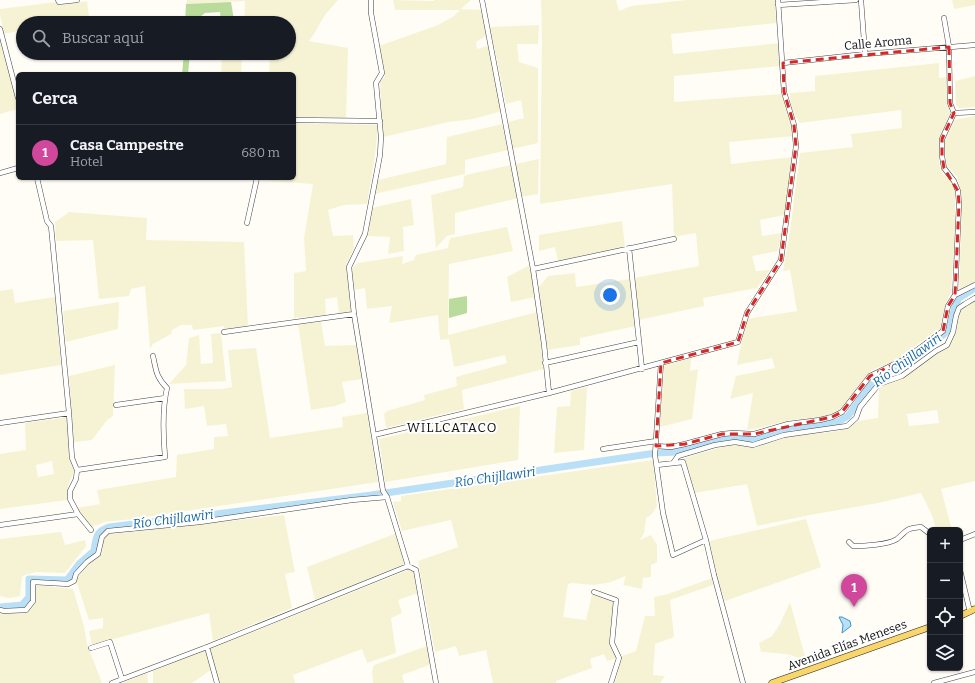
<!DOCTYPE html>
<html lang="es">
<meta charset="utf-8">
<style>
:root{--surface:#171b24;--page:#242831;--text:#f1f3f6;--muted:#9ea1a6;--line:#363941;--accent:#d93025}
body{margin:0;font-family:Bitter,serif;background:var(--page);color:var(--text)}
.controls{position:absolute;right:12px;bottom:12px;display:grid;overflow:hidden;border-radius:6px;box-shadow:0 1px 3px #0004}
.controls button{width:36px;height:36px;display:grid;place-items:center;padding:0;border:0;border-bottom:1px solid var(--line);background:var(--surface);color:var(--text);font:20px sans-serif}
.you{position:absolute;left:610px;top:295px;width:14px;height:14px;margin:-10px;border:3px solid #fff;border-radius:50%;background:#1a73e8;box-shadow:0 0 0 6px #1a73e833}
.badge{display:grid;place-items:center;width:26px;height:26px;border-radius:50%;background:var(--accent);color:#fff;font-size:13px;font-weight:700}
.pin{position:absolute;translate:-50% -33px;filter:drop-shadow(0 1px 2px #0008)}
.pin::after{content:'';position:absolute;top:21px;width:14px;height:12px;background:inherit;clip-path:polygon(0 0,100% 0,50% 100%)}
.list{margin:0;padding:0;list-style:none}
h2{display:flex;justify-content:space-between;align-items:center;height:52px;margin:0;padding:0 16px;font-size:17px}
h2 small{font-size:13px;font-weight:400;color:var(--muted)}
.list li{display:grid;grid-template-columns:26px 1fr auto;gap:12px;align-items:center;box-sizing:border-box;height:56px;padding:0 16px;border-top:1px solid var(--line)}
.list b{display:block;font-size:15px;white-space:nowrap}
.list p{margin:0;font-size:13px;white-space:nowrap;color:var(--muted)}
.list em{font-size:13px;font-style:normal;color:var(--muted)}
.icon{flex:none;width:22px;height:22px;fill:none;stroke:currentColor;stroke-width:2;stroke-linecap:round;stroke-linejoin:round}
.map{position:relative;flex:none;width:975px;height:683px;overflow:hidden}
.search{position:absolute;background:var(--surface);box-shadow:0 1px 3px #0004;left:16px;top:16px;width:280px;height:44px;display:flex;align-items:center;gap:10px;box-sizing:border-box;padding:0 14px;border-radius:22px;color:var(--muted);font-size:15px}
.panel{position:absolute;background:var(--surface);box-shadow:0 1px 3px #0004;left:16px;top:72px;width:280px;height:108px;border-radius:6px}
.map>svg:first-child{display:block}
.farmland{fill:#f6f3d4;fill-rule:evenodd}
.forest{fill:#b9dc9c}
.water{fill:#b9e0f7;stroke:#3f96cf}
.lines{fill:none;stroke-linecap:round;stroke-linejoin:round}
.river{stroke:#b9e0f7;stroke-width:7}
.minor-casing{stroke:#444;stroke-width:5.5}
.major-casing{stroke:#222;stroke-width:7}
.minor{stroke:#fff;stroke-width:4.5}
.major{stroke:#f9d66b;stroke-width:6}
.marked{fill:none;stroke:#d62828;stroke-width:3;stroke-dasharray:8 5;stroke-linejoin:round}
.labels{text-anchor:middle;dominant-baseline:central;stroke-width:4;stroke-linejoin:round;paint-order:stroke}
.street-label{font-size:12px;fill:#111;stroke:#fff}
.water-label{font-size:13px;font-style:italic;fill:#1768a6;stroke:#fff}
.neighbourhood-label{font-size:13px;letter-spacing:1px;fill:#111;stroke:#fff}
</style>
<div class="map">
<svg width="975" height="683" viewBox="0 0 975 683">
<rect width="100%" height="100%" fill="#fffdf5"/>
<path class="farmland" d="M187,0H338L325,15L314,34L309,41L348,48L346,118L294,117V74H269L270,53H289V23H244L245,1L186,4Z
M393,0L434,1V0H471L461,9L482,10L488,35L476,42L477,49L490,45L502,111L473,119L449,122L383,137L380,81L385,77L379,46L438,25L454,16L460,10H395Z
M541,0H616L619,11L631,6L687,0H775L776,23L671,34L673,54L780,43L781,66L674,76V102L782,94L793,126L794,136L729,142L731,164L793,157L785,215L760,220L762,236L782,233L778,251L752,256L756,271L770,270L757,288L703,298L704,306L639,320L634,278L699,266L696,233L674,237L672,184L540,204L542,35Z
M952,0H975V5L954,9Z
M87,1L89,16L57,23H23V30L4,34L0,15V9L56,2L59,5Z
M140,21H185V23H139Z
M539,25L538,44H517L519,62L538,68V143L512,149L508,122L524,118L521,100L506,104L490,27Z
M0,36L18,106V109L0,114Z
M222,53H242L241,74H221Z
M939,63V78L948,77L947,105L949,107L950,114L939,139V159L940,168L944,175L951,180L955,192V232L951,292L946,302L940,329L915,346L898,361L879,367L871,371L849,398L844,408L834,413L821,417L791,420L755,429L747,430L753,393L730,399L736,376L775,368L772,358L737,365L746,319L797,311L790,270L783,271L790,231L800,153L853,147L851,134L902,128L901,110L800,123L791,108L790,93L815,91V76Z
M975,76V107L959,108L956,105L955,81Z
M975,116V282L959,291L962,200L957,177L947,166L944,143L954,120Z
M294,123L378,125L375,156L367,204L344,205L328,210L333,236L353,235L354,248L346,265L351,312L339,314L337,297L325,299L326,315L294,318V273L306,271L304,238L313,184L259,180L260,178H294Z
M502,124L508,150L465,160V174L374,194L378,180L446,164L447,137Z
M539,159L538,194L521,197L515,164Z
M511,165L518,198L455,213V234L447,236L436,248L431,195L463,187L464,176L470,174Z
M411,199L414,225L403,227L404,251L388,254L390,237L368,236L372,208Z
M69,212L147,218L146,240L244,242L248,326L224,329V326L193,330L192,325H181L172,330L171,334L153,344L150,349L145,286L131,289L129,296L99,299L93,240L56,241L55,222Z
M622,221L625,247L558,261L555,247L539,251V235Z
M507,227L513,251L449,264L448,335L537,312L544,369L462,390L464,409L386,428L384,414L387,411L425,400L424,395L457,386L456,377L507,363L505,355L454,367L449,339L440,340L438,315L389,323L392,306L367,309L365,288L354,290L352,268L358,263L403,256L402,264L414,260L416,255L448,248L449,241L451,238Z
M530,265L535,297L511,302L507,277Z
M575,273L576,287L630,279L631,299L636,326L580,338V345L547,350L539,287L548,276Z
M13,289L15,303L55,297L61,365L0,375V291Z
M975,299V481L941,489L952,530H936L932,515L921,493L878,503L810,515L757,526L747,484L695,493L684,458L736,443L753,447L792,435L832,432L846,429L858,421L878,418L879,388L921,361L951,337L959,311ZM937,410L939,423L909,426L907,414Z
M119,302L118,329L66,342L63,311Z
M321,322L325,346L356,345L362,379L342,382L346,402L335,406L311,410L298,324Z
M221,333L226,381L169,384L186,365L189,338L199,335L201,364L213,363L211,334Z
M256,348L270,438L343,427L342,417L367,413L378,482L133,519L105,522L91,527L77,508L100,504L97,490L176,477L177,455L214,449V437L228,436L226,424L207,426L204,406L185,409L184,389H222L232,387L228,350Z
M691,358L690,371L698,369L692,419L660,427L664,366Z
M115,365L113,416L107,420L92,440L74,442L69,376Z
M587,387L584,450L554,453L557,407L570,406L571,391Z
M520,406L518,460L385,482L379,439Z
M68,417L69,459L74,471L68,486L67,500L0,509V454L26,450L25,423ZM52,461L54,474L38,477L36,465Z
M653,460L657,506L652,514L646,518L644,533L640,540L651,535L657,545V562L651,565V577L643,578L642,589L623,585L626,576L611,582L594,585L572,583L568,584L563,617L586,620L593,590L618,598L612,642L617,658L607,661L604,654L590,659L592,668L556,681V683H493L486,650L459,656L456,646L435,652L418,561L458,547L451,520L402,531L393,502L401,501V496Z
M284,515L295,572L285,574L292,608L213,641L209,613L92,645L89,631L103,628V618L89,620L76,580L87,565L100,556L103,549V540L108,534Z
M806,519L821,567L725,601L719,584L709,541Z
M61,532L65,545L85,540L86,546L65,573L36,572L22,576L20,596L10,598L0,596V539Z
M397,533L405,561V564L315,600L307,567Z
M410,569L414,572L418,593L398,600L402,613L391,618L396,653L367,663L362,649L293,675L295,683H219L210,649Z
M712,578L713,585L670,600L674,637L655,644L653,675L665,676L660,683H615L622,656L636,651L645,616H655L654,597L668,594Z
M34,585L73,589L84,626L87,644L102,683H0V609L21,608L32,604Z
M790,602L806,660L786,654L761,652L759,643L772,636L780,624Z
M427,646L432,664L402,675L404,683H373L372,671L374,665Z
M205,650L211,670L192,683H153V671Z
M147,673L148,683H122Z"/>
<path class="forest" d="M231,2L234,20L244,23H221L220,12L205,13L192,23H185L186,4Z
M184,53H190L188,74H182Z
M467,296V313L449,318V299Z"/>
<path class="water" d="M839,617H842L850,621L851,626L842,633L843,625Z"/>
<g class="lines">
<path class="river" d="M0,607L22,605L29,597V579L67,580L79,564L94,551C96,538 96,531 109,527L372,495L656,453L677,452L727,437L752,440L791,427L815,426L838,422L848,416L872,383L916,355L943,335L950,328L955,306L959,298L975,288"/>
<defs>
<path id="minor" d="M58,0L59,2L77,0
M371,0V13L382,73L376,83L381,137L380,155L365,234L349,267L354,314L383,491L387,497L408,566L416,570L436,683
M482,0L533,269L544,344L549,393
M861,0L865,54
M778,5L856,0
M944,18L949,47L950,103L954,113L942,139V156L944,168L954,181L958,191L959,204L955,295
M0,29L18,98
M783,63L865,54L975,45
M954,113L975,112
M294,120L380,121
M0,173L18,168
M37,178L47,221L51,226L69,413L72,458L77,470L76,479L70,491V499L78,514L91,530
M247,223L257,178
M629,248L642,369
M533,269L674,239
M224,332L354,314
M545,363L639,342
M661,363L655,455L663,513L673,555L706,540
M116,405L165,398
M0,423L69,413
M374,435L549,393L738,342L747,313L781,260L796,146L794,125L784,92L778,0
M656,446L671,447L685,444L722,434L733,433L754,434L788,424L820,420L832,417L842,412L870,376L905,359L943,331L948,306L955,295L975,285
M603,449L656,441
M673,463L678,456L715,445L735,442L753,445L784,435L847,426L856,418L860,407L879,384L902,376L936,351L947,345L953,332L956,316L959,308L965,304L975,298
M657,465L683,462L706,540L714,575L743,683
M77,470L165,457C163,434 162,410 167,388C156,377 156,370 153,356
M0,525L78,514
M960,540L975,534
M849,542L853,546C863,546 888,545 897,539C909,529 904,529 921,527L930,534
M960,570L970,612
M594,592L616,600L612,643L619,658L611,683
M0,610L4,611L26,610L33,601V582L68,584L74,581L76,574L87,562L98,554L102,537L108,531L200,522L352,500L387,497
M207,647L217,683
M91,648L110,642L122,679
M112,683L207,647L408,566
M934,683L975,672"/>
<path id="major" d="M960,616L975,609
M772,683L930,627"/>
</defs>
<use href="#minor" class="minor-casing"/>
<use href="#major" class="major-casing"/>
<use href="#minor" class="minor"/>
<use href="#major" class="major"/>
</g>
<path class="marked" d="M949,47L950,103L954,113L942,139V156L944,168L958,191L959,204L955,295L948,306L943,331L905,359L870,376L842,412L832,417L754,434H722L685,444L656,446L661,363L738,342L747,313L781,260L796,146L794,125L784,92L783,63Z"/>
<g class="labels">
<g class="street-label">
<text transform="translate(878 43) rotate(-5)">Calle Aroma</text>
<text transform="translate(847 645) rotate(-20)">Avenida Elías Meneses</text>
</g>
<g class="water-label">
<text transform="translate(907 360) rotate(-36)">Río Chijllawiri</text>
<text transform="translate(495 477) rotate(-8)">Río Chijllawiri</text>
<text transform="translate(173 519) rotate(-7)">Río Chijllawiri</text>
</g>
<g class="neighbourhood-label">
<text x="452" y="427">WILLCATACO</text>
</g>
</g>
</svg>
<div class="controls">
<button>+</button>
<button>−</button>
<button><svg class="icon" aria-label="locate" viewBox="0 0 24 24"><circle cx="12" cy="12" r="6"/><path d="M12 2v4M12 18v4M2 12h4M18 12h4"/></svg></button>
<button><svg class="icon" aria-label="layers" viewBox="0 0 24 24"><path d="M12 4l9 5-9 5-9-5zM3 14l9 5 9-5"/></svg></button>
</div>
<div class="you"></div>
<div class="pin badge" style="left:854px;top:607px;background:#d1479c">1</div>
<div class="search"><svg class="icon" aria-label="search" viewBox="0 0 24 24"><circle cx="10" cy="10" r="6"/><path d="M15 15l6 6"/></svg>Buscar aquí</div>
<section class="panel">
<h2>Cerca<small></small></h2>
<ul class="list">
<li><span class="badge" style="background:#d1479c">1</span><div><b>Casa Campestre</b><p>Hotel</p></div><em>680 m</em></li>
</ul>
</section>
</div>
